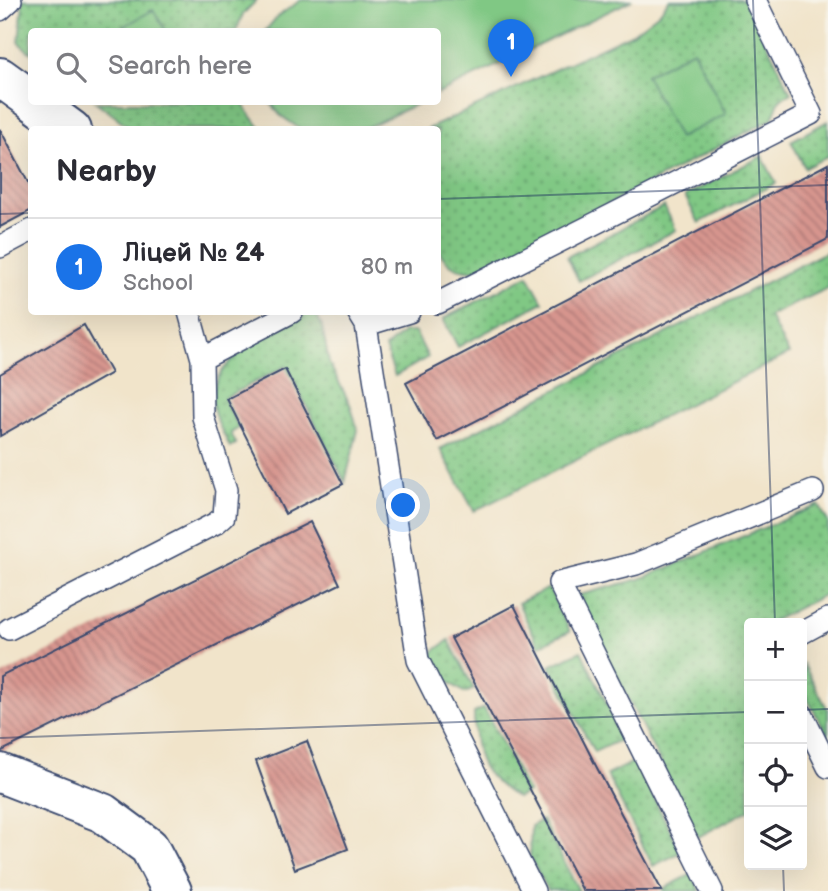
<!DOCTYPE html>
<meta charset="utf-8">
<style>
:root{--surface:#fff;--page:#f7f7f7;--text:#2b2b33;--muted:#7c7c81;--line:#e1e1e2;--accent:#1a73e8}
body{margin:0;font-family:"Balsamiq Sans",sans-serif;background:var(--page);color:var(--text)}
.controls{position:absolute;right:21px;bottom:21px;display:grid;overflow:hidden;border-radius:7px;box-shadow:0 7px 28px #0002}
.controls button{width:63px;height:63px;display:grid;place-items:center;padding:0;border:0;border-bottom:2px solid var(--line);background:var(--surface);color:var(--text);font:35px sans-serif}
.you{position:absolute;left:404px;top:506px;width:24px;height:24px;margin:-18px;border:5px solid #fff;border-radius:50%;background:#1a73e8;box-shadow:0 0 0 10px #1a73e833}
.badge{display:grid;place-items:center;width:46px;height:46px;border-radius:50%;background:var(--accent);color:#fff;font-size:23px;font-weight:700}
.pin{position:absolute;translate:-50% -58px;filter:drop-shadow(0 2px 4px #0008)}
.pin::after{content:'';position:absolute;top:37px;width:24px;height:21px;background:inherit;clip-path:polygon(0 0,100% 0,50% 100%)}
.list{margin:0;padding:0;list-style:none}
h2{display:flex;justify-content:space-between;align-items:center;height:91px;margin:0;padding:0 28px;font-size:30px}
h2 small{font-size:23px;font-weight:400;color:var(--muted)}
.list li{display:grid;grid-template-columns:46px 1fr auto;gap:21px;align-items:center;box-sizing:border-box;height:98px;padding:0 28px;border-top:2px solid var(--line)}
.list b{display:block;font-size:26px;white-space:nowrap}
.list p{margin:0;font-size:23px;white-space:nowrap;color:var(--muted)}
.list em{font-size:23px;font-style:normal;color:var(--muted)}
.icon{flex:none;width:38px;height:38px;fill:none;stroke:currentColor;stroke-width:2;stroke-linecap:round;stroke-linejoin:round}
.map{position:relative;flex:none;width:828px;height:891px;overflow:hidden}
.search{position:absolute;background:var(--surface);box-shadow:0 7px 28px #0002;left:28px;top:28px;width:413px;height:77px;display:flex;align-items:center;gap:18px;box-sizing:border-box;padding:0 24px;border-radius:7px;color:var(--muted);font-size:26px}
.panel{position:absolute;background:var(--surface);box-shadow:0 7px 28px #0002;left:28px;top:126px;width:413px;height:189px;border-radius:7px}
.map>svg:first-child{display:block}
.grass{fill:url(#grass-dots);stroke:#4e7c71;stroke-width:2}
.park{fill:#80c884;stroke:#4e7c71;stroke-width:2}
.building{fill:url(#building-back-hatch)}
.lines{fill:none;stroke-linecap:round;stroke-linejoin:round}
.service-casing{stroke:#3b4a6e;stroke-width:24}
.minor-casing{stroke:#3b4a6e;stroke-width:42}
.service{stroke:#fff;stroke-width:21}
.minor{stroke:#fff;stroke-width:38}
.ticks{fill:none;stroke:#1b2f5e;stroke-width:2;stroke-opacity:0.45}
</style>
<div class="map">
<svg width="828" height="891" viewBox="0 0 828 891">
<defs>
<pattern id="grass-dots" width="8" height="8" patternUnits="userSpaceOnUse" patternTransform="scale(1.75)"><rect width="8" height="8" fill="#80c884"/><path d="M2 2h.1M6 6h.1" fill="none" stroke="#68a36f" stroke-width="1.8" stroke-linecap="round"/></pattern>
<pattern id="building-back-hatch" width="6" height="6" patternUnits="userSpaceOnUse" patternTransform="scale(1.75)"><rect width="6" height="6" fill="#d7958e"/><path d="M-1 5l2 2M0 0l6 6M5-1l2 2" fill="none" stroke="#ae7a77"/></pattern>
</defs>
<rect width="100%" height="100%" fill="#f7f3e8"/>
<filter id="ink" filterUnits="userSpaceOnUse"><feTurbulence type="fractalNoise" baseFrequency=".0143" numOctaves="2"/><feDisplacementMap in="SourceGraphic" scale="14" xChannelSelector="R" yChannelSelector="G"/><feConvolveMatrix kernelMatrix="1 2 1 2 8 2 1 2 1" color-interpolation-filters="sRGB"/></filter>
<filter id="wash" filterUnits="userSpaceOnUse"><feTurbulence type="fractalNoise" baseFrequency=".00686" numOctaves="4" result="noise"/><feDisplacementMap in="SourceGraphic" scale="28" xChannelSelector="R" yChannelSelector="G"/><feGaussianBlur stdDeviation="1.57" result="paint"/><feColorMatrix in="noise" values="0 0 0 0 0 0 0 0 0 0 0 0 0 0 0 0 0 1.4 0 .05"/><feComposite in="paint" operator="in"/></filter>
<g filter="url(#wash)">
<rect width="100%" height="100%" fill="#f1e4ca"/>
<path class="grass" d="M23,0H257L243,14L236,31L32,32L31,53L19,43Z
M669,0H746L791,93L780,99L772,119L482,270C460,272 448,268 438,249V130H426L633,33L659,13Z
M96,102H241L261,129H132Z
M828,121V156L805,168L791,141Z
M762,156L776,183L699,223L685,196Z
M664,206L676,230L579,281L567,257Z
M828,251V288L769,316L789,354L474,511L440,449Z
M528,275L543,302L458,347L443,319Z
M307,314L317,316L322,326L329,363L350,404L358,430L345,482L286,366L224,398L239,428L231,433L236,444L230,447C225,436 217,424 214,412C201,360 272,334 307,314Z
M404,332H415L428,357L395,376L385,348Z
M819,505L828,522V593L769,623H749V633L745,636L749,644V810L698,837L576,596L640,579Z
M549,588L570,631L539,646L518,603Z
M449,640L474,689L465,693C451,683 429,673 433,652Z
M581,651L624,738L594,752L550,666Z
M804,665L828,710V736L802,689Z
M484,708L528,792L517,798C478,773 475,758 474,713Z
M635,761L681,852L653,866L607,775Z
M542,820L579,891L547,890L530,857L531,826Z
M692,874L700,891H664L663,889Z"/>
<path class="park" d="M301,0H632L438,94V32L265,31L277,17Z
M153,10L166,31H116Z
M693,50L726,114L679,138L646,75Z
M270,102H421L361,130L300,129L280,115Z"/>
<g id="blocks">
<path class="building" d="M0,129L32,190V210L0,227Z
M828,164V239L437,441L406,383Z
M84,325L111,373L0,436V374Z
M285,369L343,484L285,514L227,399Z
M310,522L340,584L0,752V676Z
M514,605L596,766L662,891H583L451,638Z
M307,741L348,849L295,869L256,761Z"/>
</g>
</g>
<g filter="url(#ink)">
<use href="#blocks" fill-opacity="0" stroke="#3b4a6e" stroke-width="2"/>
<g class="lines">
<defs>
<path id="service" d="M0,10L11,0
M0,247L32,230
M438,303L811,114L755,0
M358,312L366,325L418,660L534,891
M366,325L409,312
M202,359L292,312
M9,629L216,523L224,516L226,490L203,417L202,359L189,312
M802,633L828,619
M802,714L828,767
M712,891L559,583L636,564L813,491"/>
<path id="minor" d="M0,77L32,100
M34,102L72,130
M0,773L103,813L149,847L172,891"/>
</defs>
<use href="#service" class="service-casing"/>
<use href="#minor" class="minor-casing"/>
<use href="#service" class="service"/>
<use href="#minor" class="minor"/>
</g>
</g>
<path class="ticks" d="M753,0L775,623M438,199L828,185M0,214L32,213M802,710L828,709M0,738L749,712M783,865L784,891"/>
</svg>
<div class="controls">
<button>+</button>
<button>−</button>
<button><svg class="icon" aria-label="locate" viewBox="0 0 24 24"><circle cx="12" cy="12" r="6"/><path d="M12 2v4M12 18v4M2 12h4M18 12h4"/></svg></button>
<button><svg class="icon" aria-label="layers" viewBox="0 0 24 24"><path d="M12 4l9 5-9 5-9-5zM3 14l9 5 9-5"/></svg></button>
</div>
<div class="you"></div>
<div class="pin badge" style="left:511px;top:77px">1</div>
<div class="search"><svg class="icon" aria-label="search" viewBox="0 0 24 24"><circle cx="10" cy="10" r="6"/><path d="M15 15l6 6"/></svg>Search here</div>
<section class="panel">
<h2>Nearby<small></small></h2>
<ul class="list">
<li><span class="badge">1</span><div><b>Ліцей № 24</b><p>School</p></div><em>80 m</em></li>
</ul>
</section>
</div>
